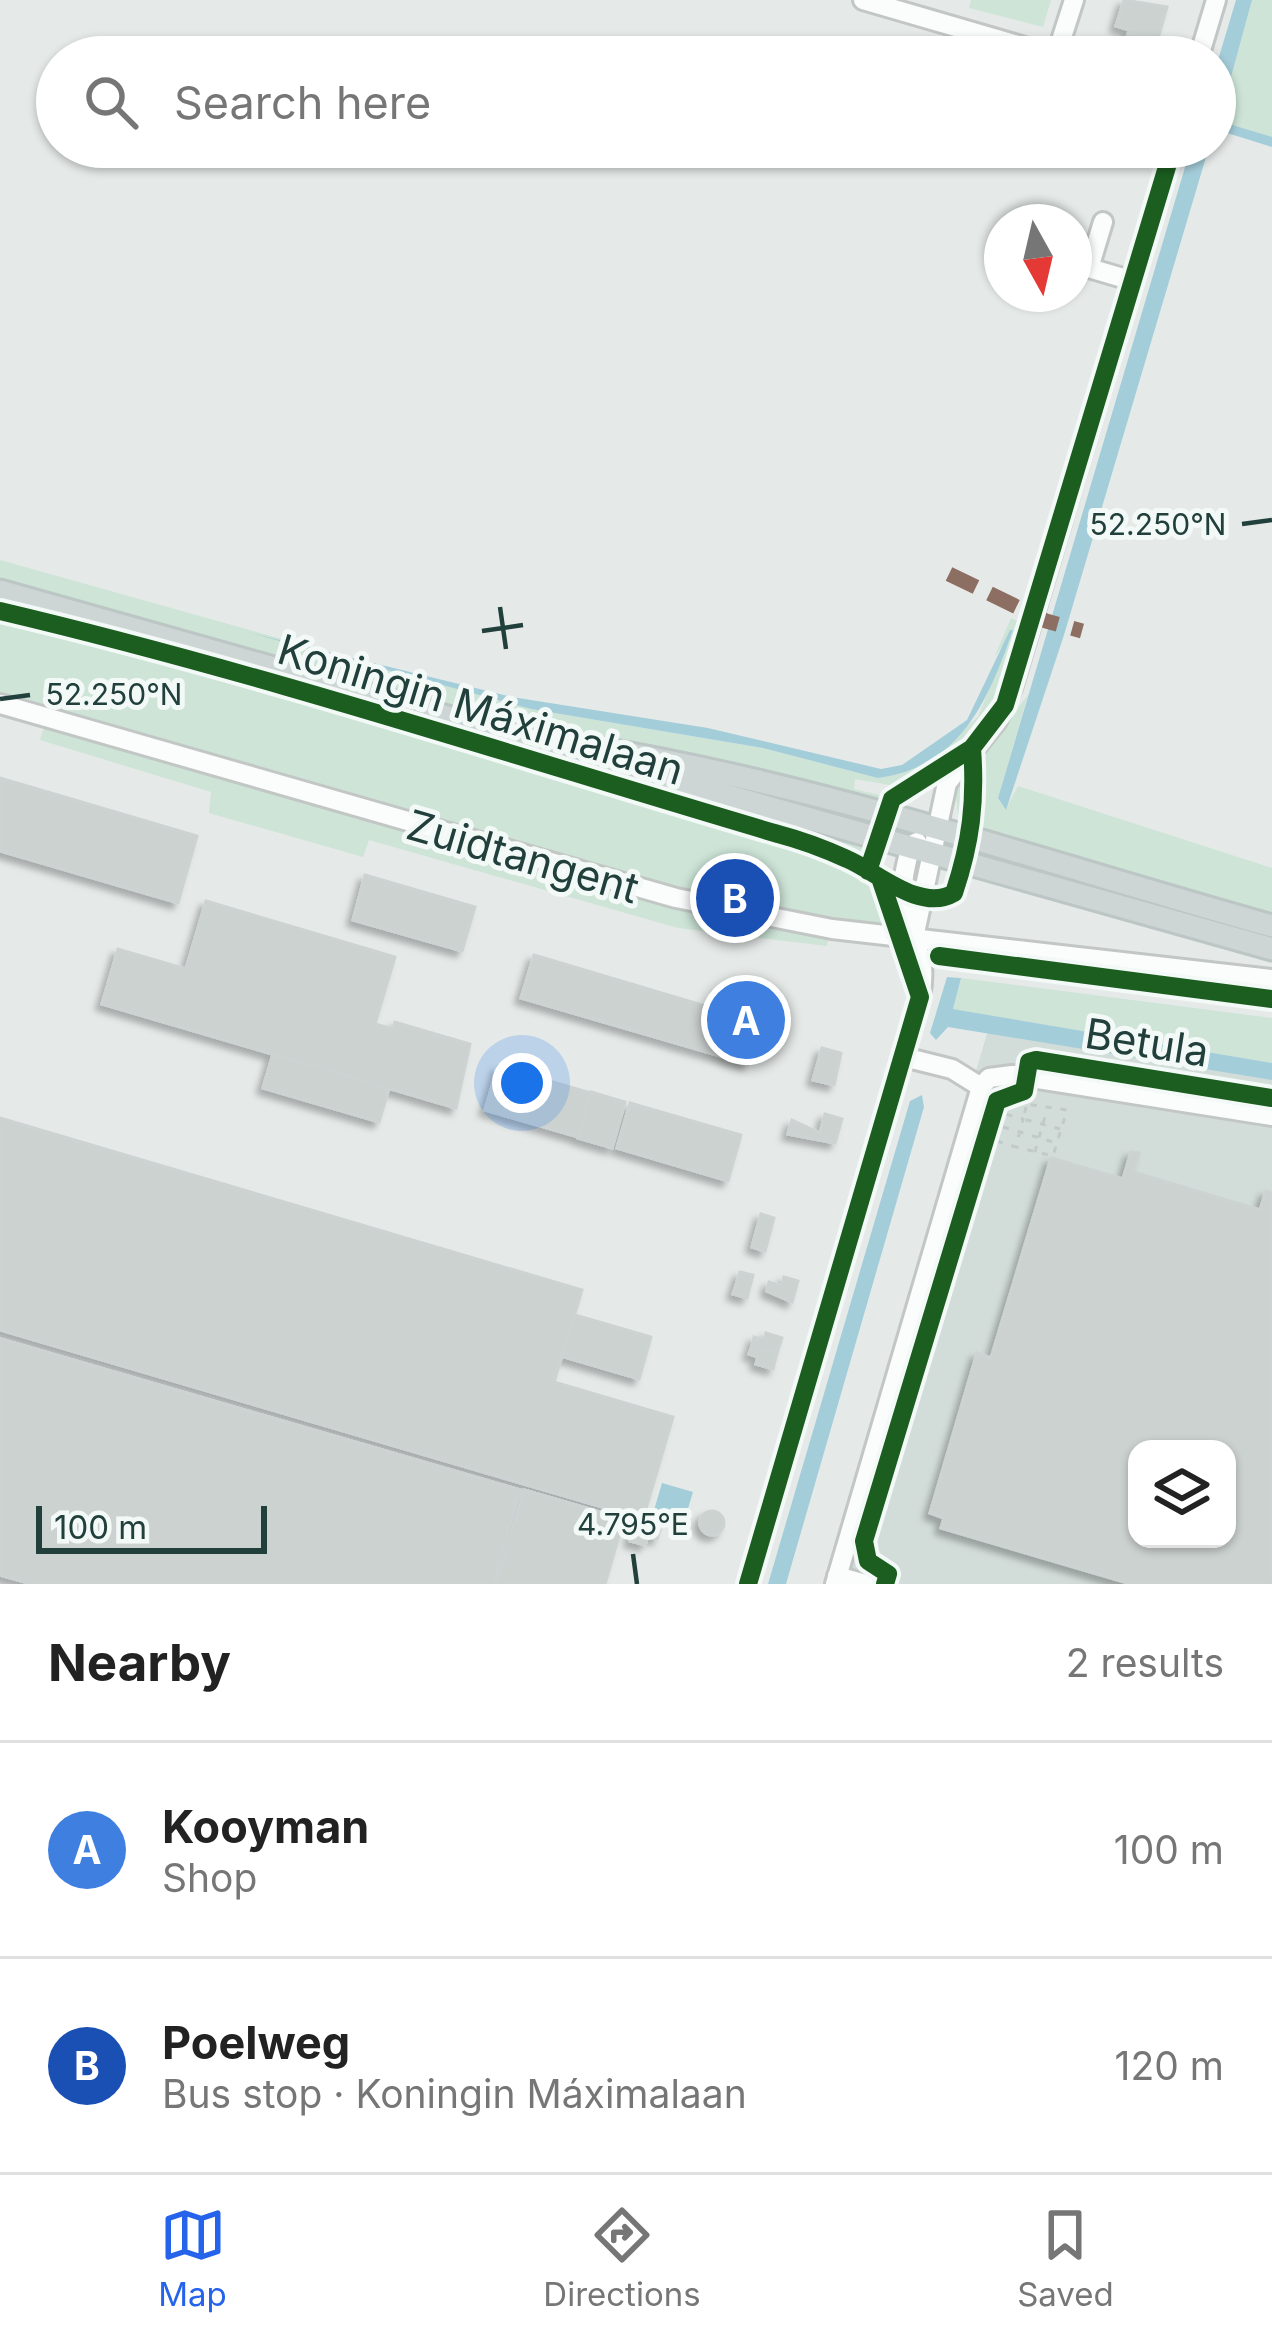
<!DOCTYPE html>
<meta charset="utf-8">
<style>
:root{--surface:#fff;--page:#f6f6f6;--text:#222;--muted:#767676;--line:#e0e0e0;--accent:#2563eb}
body{margin:0;font-family:Inter,sans-serif;background:var(--page);color:var(--text)}
.controls{position:absolute;right:36px;bottom:36px;display:grid;overflow:hidden;border-radius:24px;box-shadow:0 3px 9px #0004}
.controls button{width:108px;height:108px;display:grid;place-items:center;padding:0;border:0;border-bottom:3px solid var(--line);background:var(--surface);color:var(--text);font:60px sans-serif}
.compass{position:absolute;left:984px;top:204px;width:108px;height:108px;border-radius:50%;background:var(--surface);box-shadow:0 3px 9px #0004;rotate:172deg}
.scale{position:absolute;left:36px;bottom:30px;width:231px;box-sizing:border-box;padding-left:12px;border:6px solid #213f3b;border-top:0;font-size:33px;line-height:42px;white-space:nowrap;color:#213f3b;-webkit-text-stroke:9px #f3f9f7;paint-order:stroke}
.you{position:absolute;left:522px;top:1083px;width:42px;height:42px;margin:-30px;border:9px solid #fff;border-radius:50%;background:#1a73e8;box-shadow:0 0 0 18px #1a73e833}
.badge{display:grid;place-items:center;width:78px;height:78px;border-radius:50%;background:var(--accent);color:#fff;font-size:39px;font-weight:700}
.pin{position:absolute;translate:-50% -50%;border:6px solid #fff;box-shadow:0 3px 12px #0006}
.list{margin:0;padding:0;list-style:none}
h2{display:flex;justify-content:space-between;align-items:center;height:156px;margin:0;padding:0 48px;font-size:51px}
h2 small{font-size:39px;font-weight:400;color:var(--muted)}
.list li{display:grid;grid-template-columns:78px 1fr auto;gap:36px;align-items:center;box-sizing:border-box;height:216px;padding:0 48px;border-top:3px solid var(--line)}
.list b{display:block;font-size:45px;white-space:nowrap}
.list p{margin:0;font-size:39px;white-space:nowrap;color:var(--muted)}
.list em{font-size:39px;font-style:normal;color:var(--muted)}
.icon{flex:none;width:66px;height:66px;fill:none;stroke:currentColor;stroke-width:2;stroke-linecap:round;stroke-linejoin:round}
.map{position:relative;flex:none;width:1272px;height:1584px;overflow:hidden}
.search{position:absolute;background:var(--surface);box-shadow:0 3px 9px #0004;left:36px;right:36px;top:36px;height:132px;display:flex;align-items:center;gap:30px;box-sizing:border-box;padding:0 42px;border-radius:66px;color:var(--muted);font-size:45px}
.sheet{height:588px;background:var(--surface)}
nav{display:flex;justify-content:space-around;align-items:center;box-sizing:border-box;height:168px;border-top:3px solid var(--line);background:var(--surface);font-size:33px;color:var(--muted)}
nav a{display:grid;justify-items:center;gap:6px}
nav .on{color:var(--accent)}
.map>svg:first-child{display:block}
.built{fill:#d2dcd9;fill-rule:evenodd}
.green{fill:#cde4d7}
.water{fill:#a4cdda}
.building{fill:#ccd2d0;stroke:#cdd3d2;stroke-width:3;fill-rule:evenodd;filter:url(#shadow)}
.lines{fill:none;stroke-linecap:round;stroke-linejoin:round}
.minor-casing{stroke:#c2c7c6;stroke-width:24}
.major-casing{stroke:#bcc6c5;stroke-width:27}
.path{stroke:#c1cac9;stroke-width:3;stroke-dasharray:6 9;stroke-linecap:butt}
.minor{stroke:#fbfcfc;stroke-width:18}
.major{stroke:#cdd6d5;stroke-width:21}
.quiet{stroke:#8d6e63;stroke-width:15;stroke-dasharray:30 15;stroke-linecap:butt}
.cycleway-casing{stroke:#f3f9f7;stroke-width:26}
.cycleway{stroke:#1b5e20;stroke-width:18}
.ticks{fill:none;stroke:#213f3b;stroke-width:4.5}
.labels{text-anchor:middle;dominant-baseline:central;stroke-width:10;stroke-linejoin:round;paint-order:stroke}
.street-label{font-size:42px;fill:#213f3b;stroke:#f3f9f7}
.ticks-label{font-size:30px;text-anchor:middle;fill:#213f3b;stroke:#f3f9f7;stroke-width:10;stroke-linejoin:round;paint-order:stroke}
</style>
<div class="map">
<svg width="1272" height="1584" viewBox="0 0 1272 1584">
<defs>
<filter id="shadow"><feDropShadow dx="-5.5" dy="5.5" stdDeviation="3" flood-color="#0004"/></filter>
</defs>
<rect width="100%" height="100%" fill="#e5eae9"/>
<path class="built" d="M992,1017L1272,1072V1584H823ZM1137,1449H1227V1539H1137Z"/>
<path class="green" d="M971,0H1051L1043,27L969,8Z
M1252,0H1272V138L1219,121Z
M0,560L531,709L763,748L878,778L931,757L978,717L1013,631L994,658L1011,618L1020,622C1012,710 972,744 902,787L855,779L854,789L888,797L884,807L512,723L0,582Z
M0,601L632,775L717,806L871,850L866,865L788,833L566,771L477,739L0,607Z
M0,614L197,666L842,859L873,882L889,928L774,908L775,901L726,891L723,898L645,882L0,696Z
M1028,695L998,798L1006,809L1018,786L1272,868V914L999,835L958,814L955,788Z
M45,725C305,802 562,886 829,934L827,946L678,928L369,840L363,857L209,813L211,792L40,740Z
M961,978L1272,1018V1063L953,1009Z"/>
<path class="water" d="M1236,0H1252L1219,121L1272,137V147L1227,133L1215,135V70Z
M1191,147H1209L1064,635L1006,810L998,798Z
M1010,630H1013C988,700 962,766 878,778L763,748L531,709L247,632L512,697L708,728L881,769L902,765L967,720Z
M947,977L961,978L953,1009L1272,1063V1080L948,1027L936,1040L930,1033Z
M922,1095L924,1107L786,1584H768L910,1101Z
M662,1483L693,1492L683,1525L652,1517Z"/>
<path class="building" d="M1124,0L1167,7L1158,38L1128,34L1130,30L1116,26Z
M0,778L197,836L178,903L0,851Z
M365,875L475,907L462,951L353,920Z
M206,901L395,957L375,1024L393,1029L395,1022L470,1044L456,1108L102,1004L118,949L186,969Z
M534,955L722,1011L723,1005L758,1016L748,1064L521,998Z
M822,1048L841,1053L834,1085L813,1080Z
M273,1054L389,1088L379,1122L263,1088Z
M498,1066L591,1093L578,1137L485,1110Z
M591,1092L625,1102L612,1148L578,1138Z
M630,1103L741,1135L728,1181L617,1148Z
M825,1114L842,1119L835,1143L788,1134L792,1120L820,1133Z
M0,1118L582,1290L554,1382L673,1417L643,1519L0,1330Z
M1131,1152L1139,1153L1133,1172L1260,1210L1266,1191L1272,1193V1584H1131L941,1528L944,1518L930,1513L977,1353L991,1358L1051,1158L1123,1179ZM1137,1449H1227V1539H1137Z
M761,1214L774,1218L765,1251L752,1247Z
M740,1272L753,1275L747,1298L733,1294Z
M784,1277L798,1281L792,1302L767,1291L769,1282L782,1286Z
M575,1315L651,1337L639,1379L561,1356Z
M766,1333L782,1338L777,1353L752,1346L754,1337L764,1340Z
M0,1339L520,1490L493,1584H32L0,1575Z
M752,1346L777,1353L773,1369L756,1364L758,1357L749,1354Z
M524,1490L624,1519L605,1584H496Z
M700 1523a12 12 0 1 1 24 0a12 12 0 1 1-24 0Z
M635,1522L660,1530L657,1539L648,1536L645,1545L630,1541Z"/>
<g class="lines">
<defs>
<path id="minor" d="M863,0L1059,57
M1056,56L1074,0
M1199,57L1216,0
M1103,222L1089,268L1133,281
M0,704L676,898L832,929L1272,979
M915,933L947,783L997,721L1012,688L1173,147
M904,1057L952,1069L981,1087
M981,1087L989,1078L1012,1075L1272,1116
M837,1576L865,1584
M748,1584L920,997C930,947 906,940 903,903C901,884 906,864 911,845L917,842
M835,1584L981,1087"/>
<path id="major" d="M0,591L1272,949
M585,746C819,784 1043,862 1272,926"/>
</defs>
<use href="#minor" class="minor-casing"/>
<use href="#major" class="major-casing"/>
<path class="path" d="M1026,1107L1023,1119L1060,1129
M1000,1126L1004,1110L1019,1103L1067,1110L1053,1156L1016,1147
M985,1139L996,1141L1000,1126L1056,1143
M997,1141L1016,1147L1023,1119L1005,1114
M1035,1152L1047,1109"/>
<use href="#minor" class="minor"/>
<use href="#major" class="major"/>
<path class="quiet" d="M949,574L1046,621L1082,631"/>
<defs>
<path id="cycleway" d="M0,611C263,673 520,758 778,834C801,840 825,849 847,859C876,871 920,913 954,893C971,842 976,802 972,748
M868,871L892,799L972,748L1005,705L1173,147
M939,956L1272,999
M748,1584L920,997L881,881
M885,1584L888,1574L868,1561L864,1541L997,1101L1024,1091L1029,1062L1036,1060L1272,1098"/>
</defs>
<use href="#cycleway" class="cycleway-casing"/>
<use href="#cycleway" class="cycleway"/>
</g>
<path class="ticks" d="M1242,524L1272,520M500,607L506,649M482,631L523,625M0,699L30,695M633,1554L637,1584"/>
<g class="labels">
<g class="street-label">
<text transform="translate(481 709) rotate(17)">Koningin Máximalaan</text>
<text transform="translate(523 856) rotate(16)">Zuidtangent</text>
<text transform="translate(1147 1042) rotate(9)">Betula</text>
</g>
</g>
<g class="ticks-label">
<text x="1158" y="535">52.250°N</text>
<text x="114" y="705">52.250°N</text>
<text x="633" y="1535">4.795°E</text>
</g>
</svg>
<div class="controls">
<button><svg class="icon" aria-label="layers" viewBox="0 0 24 24"><path d="M12 4l9 5-9 5-9-5zM3 14l9 5 9-5"/></svg></button>
</div>
<svg class="compass" viewBox="-18 -18 36 36"><path d="M0-13l5 13h-10z" fill="#e53935"/><path d="M0 13l5-13h-10z" fill="#767676"/></svg>
<div class="scale">100 m</div>
<div class="you"></div>
<div class="pin badge" style="left:746px;top:1020px;background:#3f7fe0">A</div>
<div class="pin badge" style="left:735px;top:898px;background:#1a4fb4">B</div>
<div class="search"><svg class="icon" aria-label="search" viewBox="0 0 24 24"><circle cx="10" cy="10" r="6"/><path d="M15 15l6 6"/></svg>Search here</div>
</div>
<section class="sheet">
<h2>Nearby<small>2 results</small></h2>
<ul class="list">
<li><span class="badge" style="background:#3f7fe0">A</span><div><b>Kooyman</b><p>Shop</p></div><em>100 m</em></li>
<li><span class="badge" style="background:#1a4fb4">B</span><div><b>Poelweg</b><p>Bus stop · Koningin Máximalaan</p></div><em>120 m</em></li>
</ul>
</section>
<nav>
<a class="on"><svg class="icon" aria-label="map" viewBox="0 0 24 24"><path d="M3 6l6-2 6 2 6-2v14l-6 2-6-2-6 2zM9 4v14M15 6v14"/></svg>Map</a>
<a><svg class="icon" aria-label="directions" viewBox="0 0 24 24"><path d="M12 3l9 9-9 9-9-9zM9 14v-3h6M13 9l2 2-2 2"/></svg>Directions</a>
<a><svg class="icon" aria-label="saved" viewBox="0 0 24 24"><path d="M7 4h10v16l-5-4-5 4z"/></svg>Saved</a>
</nav>
